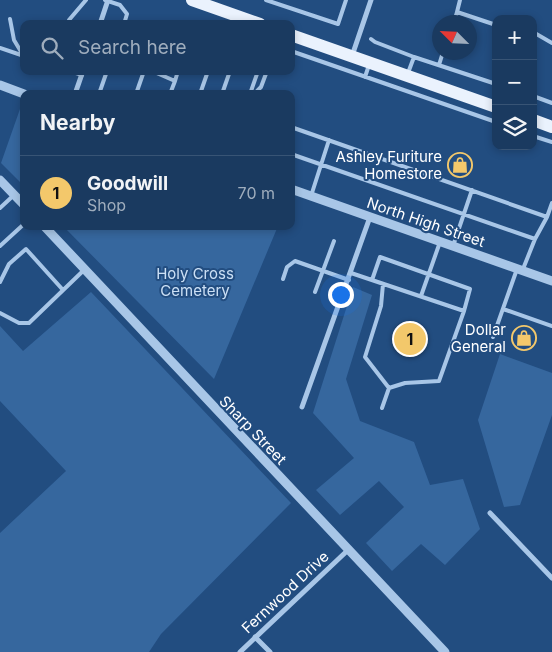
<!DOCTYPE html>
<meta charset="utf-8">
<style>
:root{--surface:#1a3a60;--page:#234166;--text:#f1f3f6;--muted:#9fadbd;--line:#385475;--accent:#f3c86b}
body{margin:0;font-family:Inter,sans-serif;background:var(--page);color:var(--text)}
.controls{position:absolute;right:15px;top:15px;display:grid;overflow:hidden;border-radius:10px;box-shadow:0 2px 8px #0003}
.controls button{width:45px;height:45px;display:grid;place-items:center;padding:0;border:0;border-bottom:1px solid var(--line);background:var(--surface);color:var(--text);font:25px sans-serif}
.compass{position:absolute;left:432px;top:15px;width:45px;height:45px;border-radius:50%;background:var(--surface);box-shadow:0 2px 8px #0003;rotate:294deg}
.you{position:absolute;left:340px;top:294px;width:18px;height:18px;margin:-12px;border:4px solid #fff;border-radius:50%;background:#1a73e8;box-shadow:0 0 0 8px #1a73e833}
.badge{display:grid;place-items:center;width:32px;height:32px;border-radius:50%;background:var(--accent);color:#111;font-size:16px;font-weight:700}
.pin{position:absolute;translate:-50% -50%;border:2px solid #fff;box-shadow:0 1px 5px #0006}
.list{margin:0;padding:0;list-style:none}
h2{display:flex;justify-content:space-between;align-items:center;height:65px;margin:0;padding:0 20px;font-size:21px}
h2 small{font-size:16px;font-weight:400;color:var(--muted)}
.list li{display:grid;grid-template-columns:32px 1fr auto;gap:15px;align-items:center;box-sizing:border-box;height:75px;padding:0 20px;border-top:1px solid var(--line)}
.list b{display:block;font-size:19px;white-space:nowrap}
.list p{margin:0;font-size:16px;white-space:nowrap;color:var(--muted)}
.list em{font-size:16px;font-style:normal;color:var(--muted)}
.icon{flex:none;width:28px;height:28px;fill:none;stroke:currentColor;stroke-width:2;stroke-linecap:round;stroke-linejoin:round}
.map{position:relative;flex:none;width:552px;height:652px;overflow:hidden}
.search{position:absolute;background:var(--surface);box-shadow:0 2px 8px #0003;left:20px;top:20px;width:275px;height:55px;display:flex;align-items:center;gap:12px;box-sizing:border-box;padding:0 18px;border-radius:10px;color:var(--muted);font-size:19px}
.panel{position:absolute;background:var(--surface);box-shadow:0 2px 8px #0003;left:20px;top:90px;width:275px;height:140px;border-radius:10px}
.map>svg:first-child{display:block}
.green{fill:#36679e}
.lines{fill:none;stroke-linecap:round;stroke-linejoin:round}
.service{stroke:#a8c6e7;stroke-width:4}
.minor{stroke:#a8c6e7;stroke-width:5}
.tertiary{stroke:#a8c6e7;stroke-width:9}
.primary{stroke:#eaf2fd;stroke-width:12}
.labels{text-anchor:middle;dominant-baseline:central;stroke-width:4;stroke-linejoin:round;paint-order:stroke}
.poi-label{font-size:15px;fill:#fff;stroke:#224d80;text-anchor:end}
.street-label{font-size:15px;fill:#fff;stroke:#224d80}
.park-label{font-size:15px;fill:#cce0f5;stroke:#224d80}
</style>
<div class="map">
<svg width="552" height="652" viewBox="0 0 552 652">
<rect width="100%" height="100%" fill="#224d80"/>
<path class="green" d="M20,109L24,110V186L1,163Z
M63,226H278L214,379Z
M353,287L372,295L346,379L360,421L414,442L430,485L463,479L480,529L445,565L421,544L392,571L366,543L404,507L379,481L340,515L316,490L354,458L313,413Z
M91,292L291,503L161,634L149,652H0V533L66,471L0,401V326L23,351Z
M500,354L552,373V415L520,505L504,507L478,420Z"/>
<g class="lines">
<path class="service" d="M105,0L120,5L127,14L124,24
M266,0L338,24L346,0
M460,0L457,12L496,25
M10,19L14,40L23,55
M454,22L457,12
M68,24L69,20L86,0
M533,32L552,43
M371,39L375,42L414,57L408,73
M0,48L24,56
M291,51L496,122
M414,57L496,84
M439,65L443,52
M70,71L82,75
M152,71L175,81L178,71
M365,77L369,65
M99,94L107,71
M136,94L144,71
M170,94L175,81
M200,94L208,71
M222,94L230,71
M250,94L258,71
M254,94L261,87L267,71
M533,96L552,103
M291,127L547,217
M533,136L552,142
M291,154L535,239
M311,196L329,140
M0,208L14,195
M0,246L24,224
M453,246L472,190
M523,269L535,239L547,217L552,203
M351,273L464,311L439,381L405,383L389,388L365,357L381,306L383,284
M283,279L287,267L295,261L349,280
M372,280L380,257L470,289L464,311
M0,282L9,264L26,249L63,290
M315,292L334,241
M421,296L440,242
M503,309L552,326
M0,313L19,323H29L84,270
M493,337L517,269
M382,408L389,388"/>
<path class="minor" d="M100,24L108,0
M352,56L371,0
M75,94L83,71
M302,407L370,217
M490,513L552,578
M255,637L270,652
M240,652L348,550"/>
<path class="tertiary" d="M0,85L24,94
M0,180L24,205
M291,189L552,281
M44,226L445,652"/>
<path class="primary" d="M192,0L260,24
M291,35L496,107
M533,120L552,127"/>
</g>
<defs>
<symbol id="shop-ring" viewBox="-11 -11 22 22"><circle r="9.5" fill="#224d80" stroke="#f3c86b" stroke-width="1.5"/><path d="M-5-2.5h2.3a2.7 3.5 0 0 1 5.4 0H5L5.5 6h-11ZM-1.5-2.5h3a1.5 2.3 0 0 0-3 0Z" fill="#f3c86b"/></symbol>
</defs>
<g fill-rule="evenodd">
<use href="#shop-ring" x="446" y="151" width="28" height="28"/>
<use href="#shop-ring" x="510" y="324" width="28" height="28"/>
</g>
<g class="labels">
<g class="poi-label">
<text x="442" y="156">Ashley Furiture<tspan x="442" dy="17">Homestore</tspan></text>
<text x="506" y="329">Dollar<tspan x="506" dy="17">General</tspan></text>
</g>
<g class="street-label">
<text transform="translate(426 222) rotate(19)">North High Street</text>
<text transform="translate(253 430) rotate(46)">Sharp Street</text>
<text transform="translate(285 592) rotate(-43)">Fernwood Drive</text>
</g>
<g class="park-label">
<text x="195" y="273">Holy Cross<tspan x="195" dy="17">Cemetery</tspan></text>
</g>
</g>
</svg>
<div class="controls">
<button>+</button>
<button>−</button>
<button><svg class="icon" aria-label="layers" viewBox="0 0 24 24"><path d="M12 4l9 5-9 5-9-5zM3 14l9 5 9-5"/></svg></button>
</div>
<svg class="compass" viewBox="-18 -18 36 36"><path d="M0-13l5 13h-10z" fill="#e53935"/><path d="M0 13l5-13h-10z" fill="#9fadbd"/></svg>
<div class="you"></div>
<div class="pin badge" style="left:410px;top:339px">1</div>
<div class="search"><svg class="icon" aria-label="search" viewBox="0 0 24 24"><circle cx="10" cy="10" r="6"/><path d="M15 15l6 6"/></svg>Search here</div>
<section class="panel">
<h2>Nearby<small></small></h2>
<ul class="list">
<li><span class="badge">1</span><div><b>Goodwill</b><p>Shop</p></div><em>70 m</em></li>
</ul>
</section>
</div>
